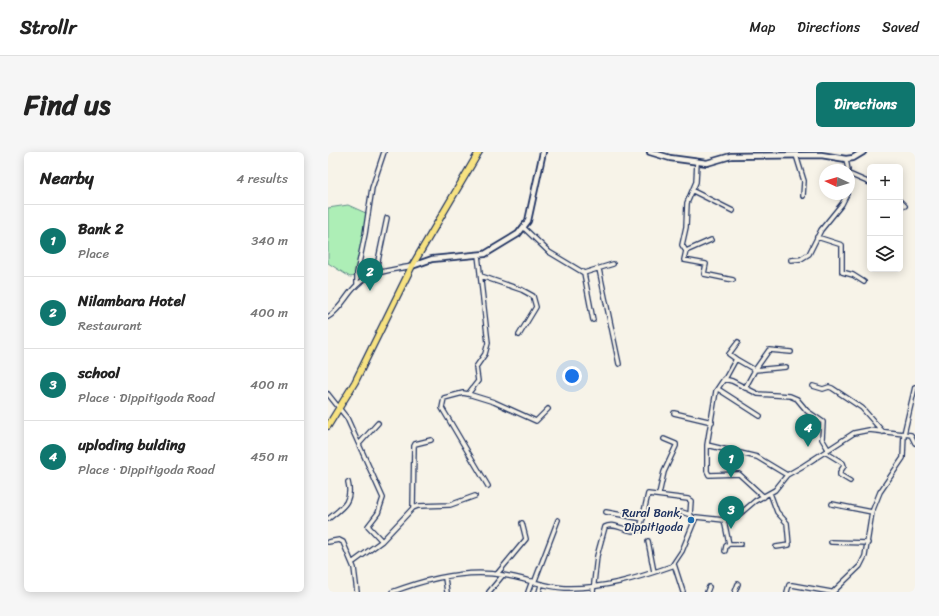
<!DOCTYPE html>
<meta charset="utf-8">
<style>
:root{--surface:#fff;--page:#f6f6f6;--text:#222;--muted:#767676;--line:#e0e0e0;--accent:#0f766e}
body{margin:0;font-family:Sriracha,sans-serif;background:var(--page);color:var(--text)}
.controls{position:absolute;right:12px;top:12px;display:grid;overflow:hidden;border-radius:6px;box-shadow:0 2px 10px #0003}
.controls button{width:36px;height:36px;display:grid;place-items:center;padding:0;border:0;border-bottom:1px solid var(--line);background:var(--surface);color:var(--text);font:20px sans-serif}
.compass{position:absolute;left:491px;top:12px;width:36px;height:36px;border-radius:50%;background:var(--surface);box-shadow:0 2px 10px #0003;rotate:274deg}
.you{position:absolute;left:244px;top:224px;width:14px;height:14px;margin:-10px;border:3px solid #fff;border-radius:50%;background:#1a73e8;box-shadow:0 0 0 6px #1a73e833}
.badge{display:grid;place-items:center;width:26px;height:26px;border-radius:50%;background:var(--accent);color:#fff;font-size:13px;font-weight:700}
.pin{position:absolute;translate:-50% -33px;filter:drop-shadow(0 1px 2px #0008)}
.pin::after{content:'';position:absolute;top:21px;width:14px;height:12px;background:inherit;clip-path:polygon(0 0,100% 0,50% 100%)}
.list{margin:0;padding:0;list-style:none}
h2{display:flex;justify-content:space-between;align-items:center;height:52px;margin:0;padding:0 16px;font-size:17px}
h2 small{font-size:13px;font-weight:400;color:var(--muted)}
.list li{display:grid;grid-template-columns:26px 1fr auto;gap:12px;align-items:center;box-sizing:border-box;height:72px;padding:0 16px;border-top:1px solid var(--line)}
.list b{display:block;font-size:15px;white-space:nowrap}
.list p{margin:0;font-size:13px;white-space:nowrap;color:var(--muted)}
.list em{font-size:13px;font-style:normal;color:var(--muted)}
.icon{flex:none;width:22px;height:22px;fill:none;stroke:currentColor;stroke-width:2;stroke-linecap:round;stroke-linejoin:round}
.map{position:relative;flex:none;width:587px;height:440px;overflow:hidden;border-radius:6px}
header{display:flex;align-items:center;gap:24px;box-sizing:border-box;height:56px;padding:0 20px;background:var(--surface);border-bottom:1px solid var(--line)}
header strong{font-size:19px}
nav{display:flex;gap:22px;margin-inline-start:auto;font-size:14px}
.intro{display:flex;align-items:center;justify-content:space-between;box-sizing:border-box;height:96px;padding:0 24px}
h1{margin:0;font-size:28px}
.button{padding:10px 18px;border-radius:6px;background:var(--accent);color:#fff;font-size:14px;font-weight:700}
main{display:flex;gap:24px;padding:0 24px}
aside{flex:1;background:var(--surface);border-radius:6px;box-shadow:0 2px 10px #0003}
.map>svg:first-child{display:block}
.green{fill:#adeeb6;stroke:#648e8a}
.lines{fill:none;stroke-linecap:round;stroke-linejoin:round}
.minor-casing{stroke:#1b2f5e;stroke-width:6}
.tertiary-casing{stroke:#1b2f5e;stroke-width:8}
.primary-casing{stroke:#1b2f5e;stroke-width:8}
.minor{stroke:#f7f3e8;stroke-width:3.5}
.tertiary{stroke:#f7f3e8;stroke-width:4.5}
.primary{stroke:#f7e281;stroke-width:5.5}
.poi-dot{fill:#1f6fb2;stroke:#f7f3e8;stroke-width:1.5}
.labels{text-anchor:middle;dominant-baseline:central;stroke-width:3.5;stroke-linejoin:round;paint-order:stroke}
.poi-label{font-size:12px;fill:#1b2f5e;stroke:#f7f3e8;text-anchor:end}
</style>
<header>
<strong>Strollr</strong>
<nav><a>Map</a><a>Directions</a><a>Saved</a></nav>
</header>
<div class="intro"><h1>Find us</h1><a class="button">Directions</a></div>
<main>
<aside>
<h2>Nearby<small>4 results</small></h2>
<ul class="list">
<li><span class="badge">1</span><div><b>Bank 2</b><p>Place</p></div><em>340 m</em></li>
<li><span class="badge">2</span><div><b>Nilambara Hotel</b><p>Restaurant</p></div><em>400 m</em></li>
<li><span class="badge">3</span><div><b>school</b><p>Place · Dippitigoda Road</p></div><em>400 m</em></li>
<li><span class="badge">4</span><div><b>uploding bulding</b><p>Place · Dippitigoda Road</p></div><em>450 m</em></li>
</ul>
</aside>
<div class="map">
<svg width="587" height="440" viewBox="0 0 587 440">
<rect width="100%" height="100%" fill="#f7f3e8"/>
<filter id="ink" filterUnits="userSpaceOnUse"><feTurbulence type="fractalNoise" baseFrequency=".025" numOctaves="2"/><feDisplacementMap in="SourceGraphic" scale="8" xChannelSelector="R" yChannelSelector="G"/><feConvolveMatrix kernelMatrix="1 2 1 2 8 2 1 2 1" color-interpolation-filters="sRGB"/></filter>
<g filter="url(#ink)">
<path class="green" d="M20,53L40,62L29,124L22,125L0,111V56Z"/>
<g class="lines">
<defs>
<path id="minor" d="M468,3L476,29L475,44
M518,7L520,18
M369,10L368,30L359,51L358,75L354,93L358,99L356,108L378,112L376,122L405,128
M521,22L542,31
M365,39L405,59
M572,49L577,54
M196,76L221,100L256,121L285,112
M489,85L514,93V120L525,123L536,130
M358,99L383,88
M150,103L160,191L157,202L148,215L150,229L140,242L166,250L208,269L220,257
M463,108L473,107L481,102L493,78L514,52L519,42
M271,117L291,212
M256,121L265,168
M47,123L59,66
M153,124L194,138L205,144L208,155L191,183
M29,132V121L37,82L44,36L56,0
M0,165C13,157 18,143 29,133C42,119 66,118 84,114
M408,207L401,202L410,190
M397,227L408,207L427,218L441,198L463,200
M485,234L495,237L501,235L504,236L534,256L555,280
M417,236L427,218L458,215
M390,237L432,264
M0,242L19,266L55,346L50,361L40,374L54,389L24,411
M140,242L135,241L116,246L114,256L160,334
M346,261L384,270
M31,292L50,271
M379,293V319L381,323L411,322L436,345
M497,300L515,311L516,314L512,320V323L522,329
M459,323L429,305L379,293L388,239L396,227L404,229L430,242L462,244L469,247L479,259L495,270L494,287L500,297
M442,341L449,360L459,371L461,393L448,395
M331,342L336,320L348,294V292L336,287
M504,352L544,360
M85,356L86,294L87,292L103,288
M278,360L315,367
M354,360L363,363
M0,367C14,356 25,350 20,330
M396,368L401,392H413
M54,389L85,356L90,354L122,353L147,344
M320,389L326,420
M0,390L11,388L15,390L26,416L29,440
M503,390L540,391
M397,399L398,394L401,392
M346,412L355,440
M169,422L198,387L194,371
M117,426L119,440
M206,431L230,368
M64,440C98,427 139,417 175,423C197,426 215,435 237,436C275,437 310,426 344,414L354,399L368,365L396,368L413,361L427,349L447,338L459,323L475,314L526,281L541,278L576,282L587,235
M161,440L175,423
M200,440L204,429
M211,440L213,433
M265,440L269,404L277,375C288,369 302,384 312,377L320,342L360,347L363,349L362,363
M379,440L381,435
M407,440L410,432
M459,440L461,433H464L503,440
M505,440L532,414L537,404L544,360L552,340L575,306L576,282L583,283L587,291"/>
<path id="tertiary" d="M322,0L342,6L379,11L403,4L493,3L518,7L525,6L535,0
M84,114L104,107L157,102L190,82L200,69L215,0"/>
<path id="primary" d="M0,274L27,230L84,114L151,0"/>
</defs>
<use href="#minor" class="minor-casing"/>
<use href="#tertiary" class="tertiary-casing"/>
<use href="#primary" class="primary-casing"/>
<use href="#minor" class="minor"/>
<use href="#tertiary" class="tertiary"/>
<use href="#primary" class="primary"/>
</g>
</g>
<circle class="poi-dot" cx="363" cy="368" r="4"/>
<g class="labels">
<g class="poi-label">
<text x="355" y="361">Rural Bank,<tspan x="355" dy="14">Dippitigoda</tspan></text>
</g>
</g>
</svg>
<div class="controls">
<button>+</button>
<button>−</button>
<button><svg class="icon" aria-label="layers" viewBox="0 0 24 24"><path d="M12 4l9 5-9 5-9-5zM3 14l9 5 9-5"/></svg></button>
</div>
<svg class="compass" viewBox="-18 -18 36 36"><path d="M0-13l5 13h-10z" fill="#e53935"/><path d="M0 13l5-13h-10z" fill="#767676"/></svg>
<div class="you"></div>
<div class="pin badge" style="left:403px;top:326px">1</div>
<div class="pin badge" style="left:42px;top:139px">2</div>
<div class="pin badge" style="left:403px;top:377px">3</div>
<div class="pin badge" style="left:480px;top:295px">4</div>
</div>
</main>
